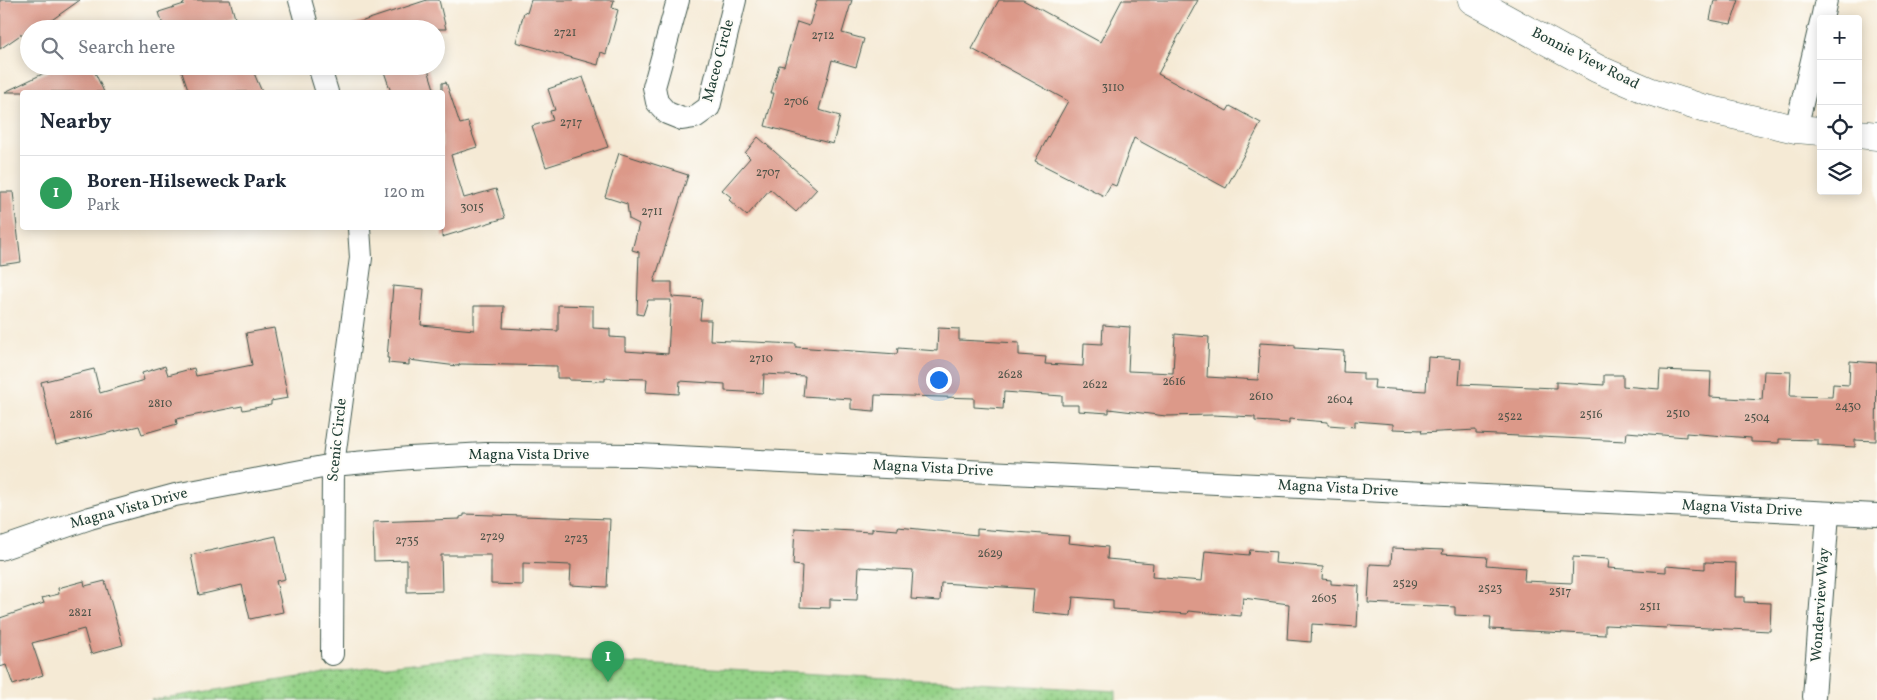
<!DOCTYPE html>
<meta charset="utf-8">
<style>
:root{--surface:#fff;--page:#f2f2f3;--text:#1f2937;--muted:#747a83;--line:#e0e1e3;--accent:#7c3aed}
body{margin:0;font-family:Vollkorn,serif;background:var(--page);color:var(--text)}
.controls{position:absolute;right:15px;top:15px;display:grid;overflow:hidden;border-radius:5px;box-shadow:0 2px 12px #0003}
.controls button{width:45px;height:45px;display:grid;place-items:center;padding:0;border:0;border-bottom:1px solid var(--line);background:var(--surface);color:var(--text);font:25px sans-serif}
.you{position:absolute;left:938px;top:379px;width:18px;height:18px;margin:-12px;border:4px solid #fff;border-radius:50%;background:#1a73e8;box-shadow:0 0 0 8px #1a73e833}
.badge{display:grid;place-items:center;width:32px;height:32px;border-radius:50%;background:var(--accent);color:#fff;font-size:16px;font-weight:700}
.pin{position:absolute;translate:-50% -41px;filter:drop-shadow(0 1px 2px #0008)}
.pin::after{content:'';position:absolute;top:26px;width:18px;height:15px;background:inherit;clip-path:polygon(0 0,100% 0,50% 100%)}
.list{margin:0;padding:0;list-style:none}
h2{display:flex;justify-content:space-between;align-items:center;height:65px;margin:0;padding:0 20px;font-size:21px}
h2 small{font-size:16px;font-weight:400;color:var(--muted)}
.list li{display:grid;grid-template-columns:32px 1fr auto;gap:15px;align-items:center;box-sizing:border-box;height:75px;padding:0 20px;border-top:1px solid var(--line)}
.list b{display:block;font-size:19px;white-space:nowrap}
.list p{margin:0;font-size:16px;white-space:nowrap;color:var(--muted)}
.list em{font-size:16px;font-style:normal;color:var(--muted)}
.icon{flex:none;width:28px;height:28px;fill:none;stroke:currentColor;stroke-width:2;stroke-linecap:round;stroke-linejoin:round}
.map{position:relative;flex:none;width:1877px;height:700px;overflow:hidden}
.search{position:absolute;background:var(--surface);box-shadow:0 2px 12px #0003;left:20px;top:20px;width:425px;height:55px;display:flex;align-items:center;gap:12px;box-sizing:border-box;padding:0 18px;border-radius:28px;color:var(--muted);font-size:19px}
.panel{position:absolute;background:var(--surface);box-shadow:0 2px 12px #0003;left:20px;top:90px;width:425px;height:140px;border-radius:5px}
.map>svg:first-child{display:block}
.park{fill:url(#park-dots);stroke:#5a885e}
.building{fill:#dc9989}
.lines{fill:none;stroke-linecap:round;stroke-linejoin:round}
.street-casing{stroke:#3f574c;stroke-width:24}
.secondary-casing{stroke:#3f574c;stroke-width:29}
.street{stroke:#fff;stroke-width:22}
.secondary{stroke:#fff;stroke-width:28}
.labels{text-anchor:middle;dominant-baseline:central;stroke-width:4;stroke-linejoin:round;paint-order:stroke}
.number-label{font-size:12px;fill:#4e5449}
.street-label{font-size:15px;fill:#1f3d34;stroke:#fdfcf7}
</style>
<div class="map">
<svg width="1877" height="700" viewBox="0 0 1877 700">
<defs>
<pattern id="park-dots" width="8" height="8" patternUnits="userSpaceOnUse" patternTransform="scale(1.25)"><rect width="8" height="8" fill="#95d288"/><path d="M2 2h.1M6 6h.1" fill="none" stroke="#79ac70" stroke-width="1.8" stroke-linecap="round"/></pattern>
</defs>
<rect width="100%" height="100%" fill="#fdfcf7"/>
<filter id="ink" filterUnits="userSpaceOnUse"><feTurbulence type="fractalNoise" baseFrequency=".02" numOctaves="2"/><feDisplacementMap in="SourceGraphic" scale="10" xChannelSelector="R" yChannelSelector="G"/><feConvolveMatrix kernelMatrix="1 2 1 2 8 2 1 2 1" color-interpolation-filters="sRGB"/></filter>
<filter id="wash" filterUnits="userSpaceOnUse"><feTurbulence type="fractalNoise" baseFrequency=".0096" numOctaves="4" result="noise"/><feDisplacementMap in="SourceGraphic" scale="20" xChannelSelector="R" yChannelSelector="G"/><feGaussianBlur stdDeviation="1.12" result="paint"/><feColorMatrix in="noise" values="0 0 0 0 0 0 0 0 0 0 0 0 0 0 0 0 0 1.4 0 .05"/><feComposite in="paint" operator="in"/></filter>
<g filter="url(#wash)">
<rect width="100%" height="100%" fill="#f5ead5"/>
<path class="park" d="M483,655L1116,691V700H151L326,673Z"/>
<g id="blocks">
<path class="building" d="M0,0H80L39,29H29L0,49Z
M183,0H230L235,18L201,29H164L159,12L184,4Z
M427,0H439L446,29H351V25Z
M531,0H614L612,8L618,10L606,54L601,52L598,65L516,42L524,12L527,13Z
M817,0H852L842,33L864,39L856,67L832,60L819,110L840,116L833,144L765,126L774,93H771L779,65L784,66L797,22L809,26Z
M999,0H1023L1100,42L1122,0H1198L1158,74L1227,111L1230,106L1261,123L1226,188L1134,138L1116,186L1111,184L1104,196L1035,161L1068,101L972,49Z
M1714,0H1739L1731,24L1710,20Z
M59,66H92L104,92H5Z
M180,66H251L262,92H189Z
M382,66H427L435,92H391Z
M583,77L608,147L546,167L532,126L553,120L550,111L555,110L548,89Z
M446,82L460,124L468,122L477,147L451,155L464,198L496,189L505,218L442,237V83Z
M758,137L817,189L796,212L770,189L747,216L729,200L731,197L722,190L750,158L745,153Z
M619,153L688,175L654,282H672V297L702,299L700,320H711L710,340L796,344V347L897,354L898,348L937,351L938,328L959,329V340L1019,343V355L1046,357L1045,364L1083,366L1084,343L1102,344L1103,325L1130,327L1128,371L1173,373L1175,334L1209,337L1207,377L1258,380L1260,343L1295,345V348L1344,351L1343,372L1363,373V380H1375L1374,388L1426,391L1428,357L1461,359L1459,384L1556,388V382L1604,385V375H1623V386L1659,389L1660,370L1711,372L1710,397L1762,400L1764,371L1791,372L1790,396L1832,397L1833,384L1849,385L1850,361L1877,363L1876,441L1855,440V447L1818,445V440L1779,439V443L1751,442V438L1686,433V437L1627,432L1626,441L1476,434V430L1421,433L1422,430L1393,429V424L1355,421V427L1328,425V422L1289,419V423L1255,421V417L1213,415L1166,416L1109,409V413L1078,411V405H1062V396L1004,392L1003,409L974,407V398L875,395L874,411L851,409V399L803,396L805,376L764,374L763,393L725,391V384L680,381L679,394L646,392L647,379L605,378V381L569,380V378H557V366L461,364L457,366L409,360V365L388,363L389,358H387L393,286L424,289L421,325L474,330V306H504L503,328L558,331V305L593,306V328L610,329V337L625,338V351L668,354L671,300H648L643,315L637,314L639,252L632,250L639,224L629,219L627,204L605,197Z
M0,192H13L21,262L0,265Z
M274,328L288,398L271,401V405L243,410L242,406L176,419L177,424L142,434L139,426L56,445L41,382L94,369L100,393L144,380L142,373L165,366L168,375L194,368L196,376L252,365L246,333Z
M464,514L610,519L607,587L570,585L571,565L523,563V585L491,584V555H441L442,591L407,592V560L374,561L373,522L460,519V517L464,516Z
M898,527L977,535V529L1069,536L1068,543L1108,547L1107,559L1153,563L1152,577L1202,581L1205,551L1249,555L1250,550L1276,552L1275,563L1323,567L1322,579L1331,580V584L1359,586L1357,627L1312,624L1311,642L1287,640L1289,604L1243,598L1241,616L1188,611L1187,614L1113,609V600L1073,597L1071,616L1032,612L1034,589L941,583L940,601L911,599L913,570L859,567L857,600L830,599V608L800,607L802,566L793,565L795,528L872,532V528L898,530Z
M276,536L285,579L276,581L283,612L250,619L242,585L199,595L191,555Z
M1392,548L1443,550L1442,554L1487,557L1486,565L1525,568L1524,581L1572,583L1573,557L1609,559L1608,568L1666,572V566L1705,569V562L1736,563L1735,597H1744V602L1771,603L1770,631L1667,626V628L1605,625V635L1490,629L1491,617L1455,615V607L1368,603L1370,564L1391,565Z
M84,581L85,586L105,581L123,645L91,654L84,629L32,643L43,675L13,685L6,665L0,667V618L44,603L42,598L59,594L58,588Z"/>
</g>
</g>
<g filter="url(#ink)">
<use href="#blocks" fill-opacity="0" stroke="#3f574c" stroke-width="1"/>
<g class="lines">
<defs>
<path id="street" d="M300,0L308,29
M678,0L654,87L657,102L667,113L682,119L695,117L709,107L735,0
M1822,19L1826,0
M319,66L327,92
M1796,129L1821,22
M0,549L90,518L175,495L333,465L410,458L486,454L638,455L1877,515
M332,654L333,465L361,258L359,228
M1814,697L1828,514"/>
<path id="secondary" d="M1472,0L1598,69L1649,91L1702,108L1796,129L1821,131
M1858,134L1877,136"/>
</defs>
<use href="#street" class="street-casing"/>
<use href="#secondary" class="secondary-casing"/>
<use href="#street" class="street"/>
<use href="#secondary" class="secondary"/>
</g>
</g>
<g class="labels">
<g class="number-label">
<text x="565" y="33">2721</text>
<text x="823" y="36">2712</text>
<text x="1113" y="88">3110</text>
<text x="796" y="102">2706</text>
<text x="571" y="123">2717</text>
<text x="768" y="173">2707</text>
<text x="472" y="208">3015</text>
<text x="652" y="212">2711</text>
<text x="761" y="359">2710</text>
<text x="1010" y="375">2628</text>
<text x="1174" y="382">2616</text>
<text x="1095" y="385">2622</text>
<text x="1261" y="397">2610</text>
<text x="1340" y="400">2604</text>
<text x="160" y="404">2810</text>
<text x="1848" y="407">2430</text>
<text x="1678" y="414">2510</text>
<text x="81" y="415">2816</text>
<text x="1591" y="415">2516</text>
<text x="1510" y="417">2522</text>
<text x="1757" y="418">2504</text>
<text x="492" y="537">2729</text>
<text x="576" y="539">2723</text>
<text x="407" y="541">2735</text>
<text x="990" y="554">2629</text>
<text x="1405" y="584">2529</text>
<text x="1490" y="589">2523</text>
<text x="1560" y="592">2517</text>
<text x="1324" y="599">2605</text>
<text x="1650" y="607">2511</text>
<text x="80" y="613">2821</text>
</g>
<g class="street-label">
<text transform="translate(1585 59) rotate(27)">Bonnie View Road</text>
<text transform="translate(719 61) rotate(-75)">Maceo Circle</text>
<text transform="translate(338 440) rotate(-84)">Scenic Circle</text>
<text x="529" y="455">Magna Vista Drive</text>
<text transform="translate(933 469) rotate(3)">Magna Vista Drive</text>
<text transform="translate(1338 489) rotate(3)">Magna Vista Drive</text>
<text transform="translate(129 509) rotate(-15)">Magna Vista Drive</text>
<text transform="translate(1742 509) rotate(3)">Magna Vista Drive</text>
<text transform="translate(1821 605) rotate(-86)">Wonderview Way</text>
</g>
</g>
</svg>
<div class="controls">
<button>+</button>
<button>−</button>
<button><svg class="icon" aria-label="locate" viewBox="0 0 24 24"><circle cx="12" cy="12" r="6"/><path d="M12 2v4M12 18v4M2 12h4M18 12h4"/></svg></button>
<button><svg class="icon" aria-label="layers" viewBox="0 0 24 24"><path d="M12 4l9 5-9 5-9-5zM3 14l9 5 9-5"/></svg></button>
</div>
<div class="you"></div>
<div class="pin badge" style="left:608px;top:682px;background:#2e9e5b">1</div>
<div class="search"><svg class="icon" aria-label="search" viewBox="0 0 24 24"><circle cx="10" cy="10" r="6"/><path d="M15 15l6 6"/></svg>Search here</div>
<section class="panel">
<h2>Nearby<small></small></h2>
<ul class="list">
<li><span class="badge" style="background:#2e9e5b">1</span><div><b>Boren-Hilseweck Park</b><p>Park</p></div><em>120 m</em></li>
</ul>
</section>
</div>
